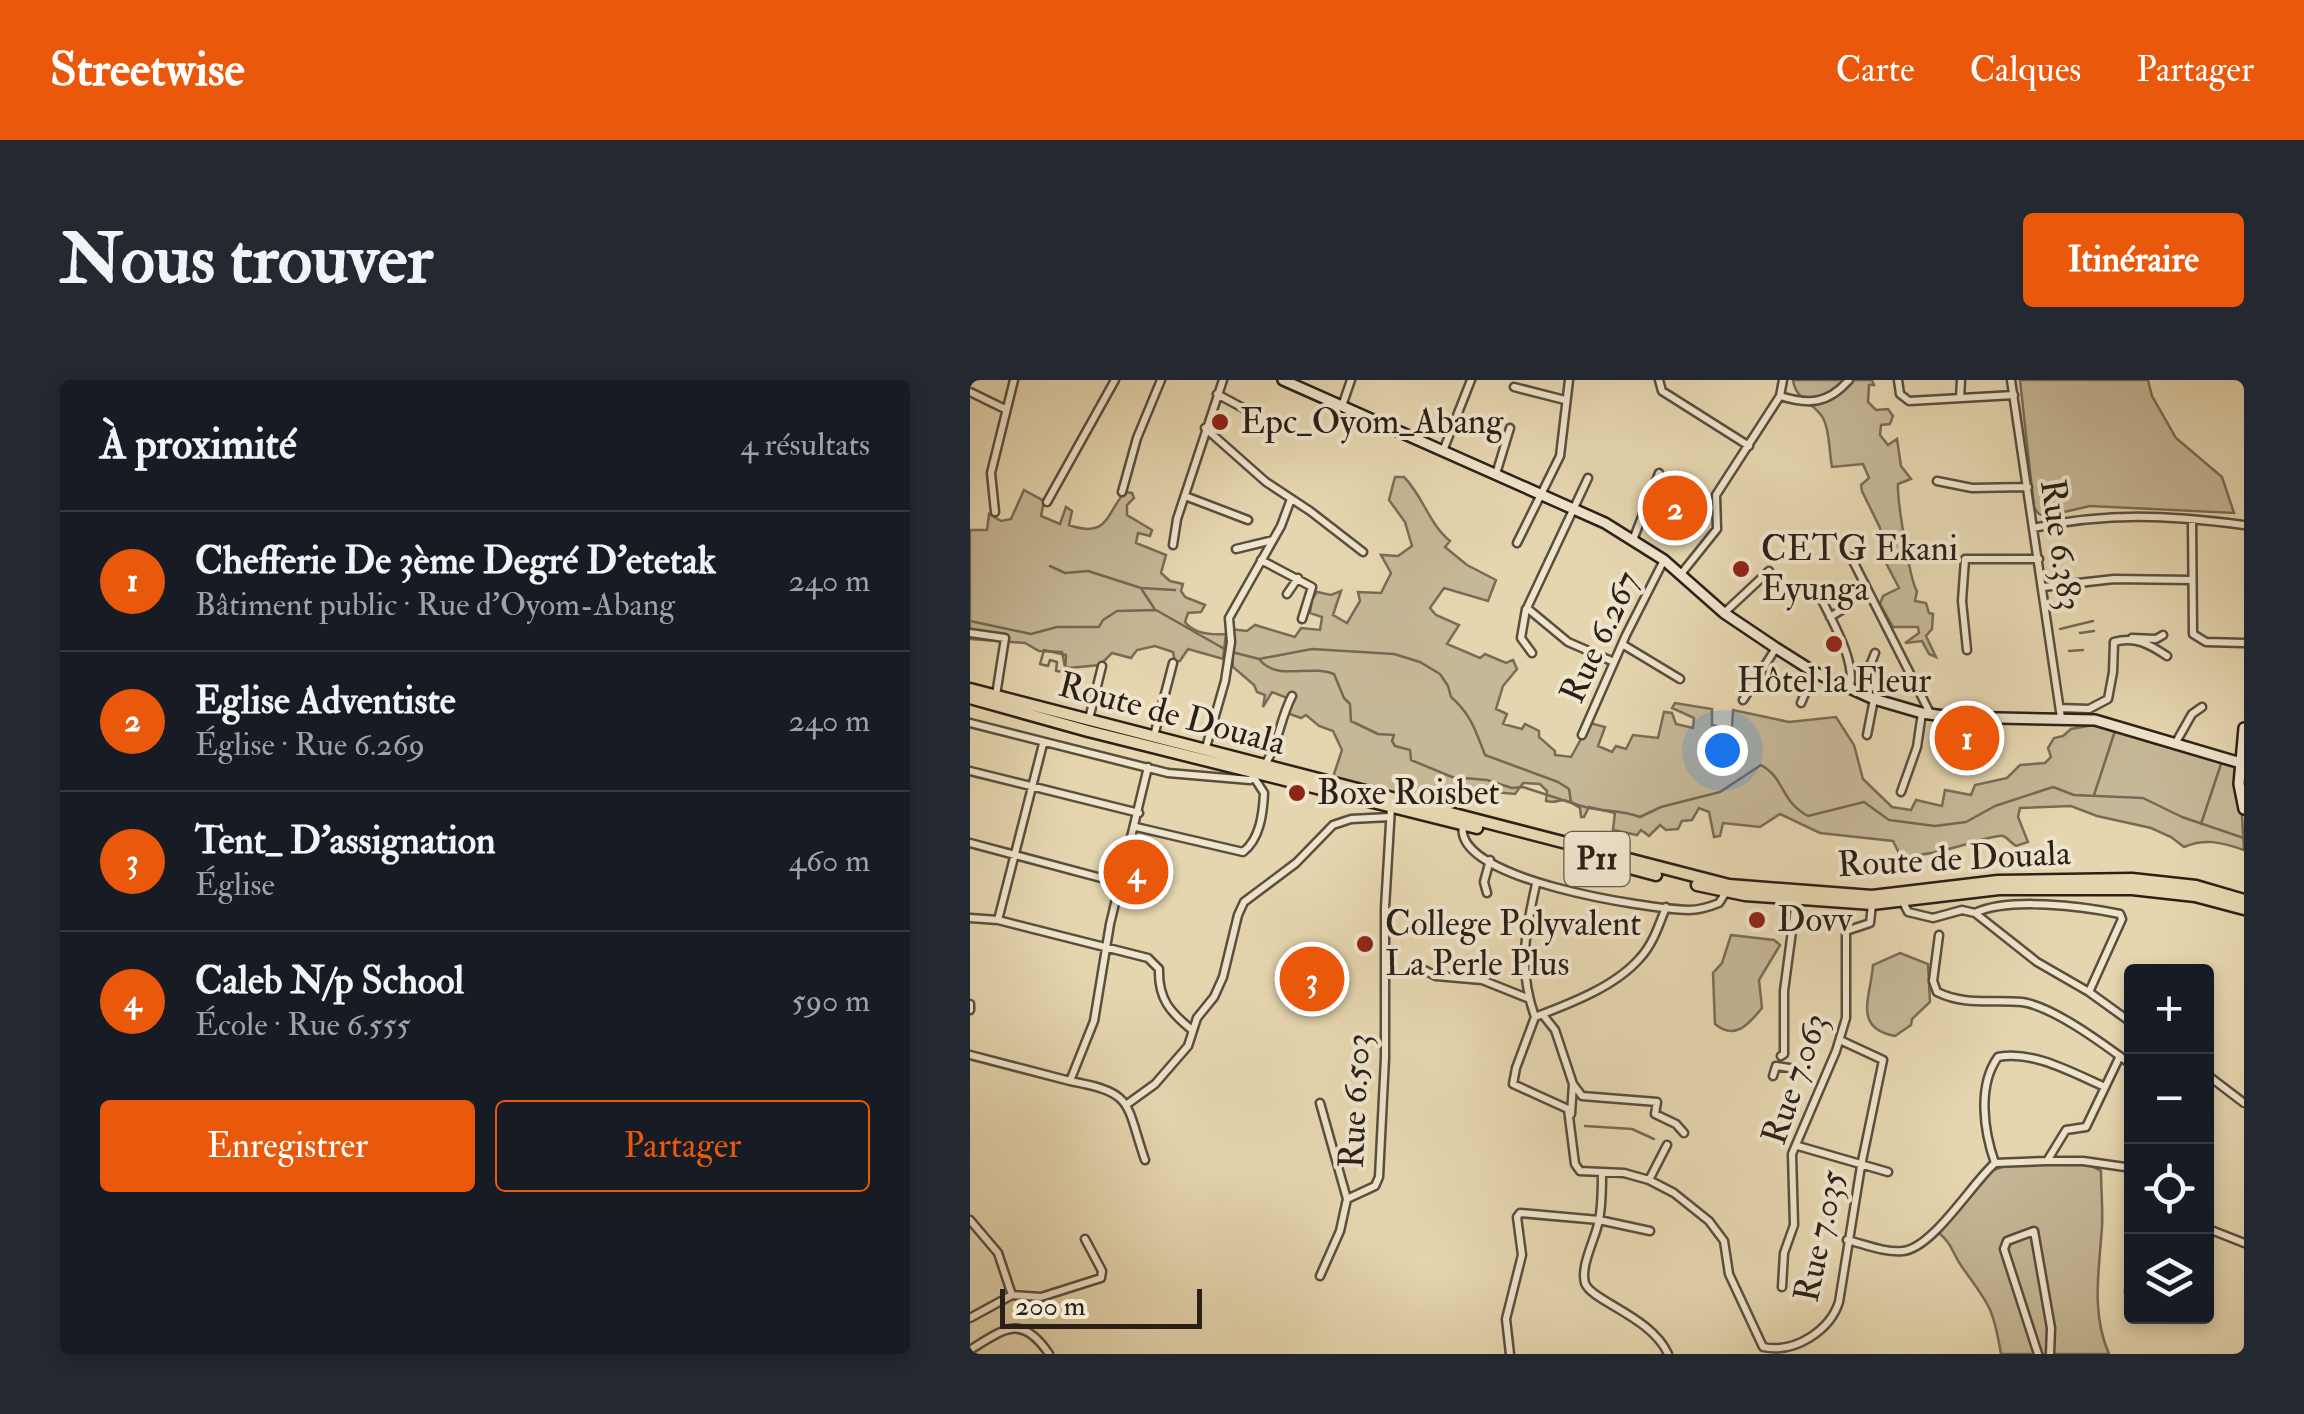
<!DOCTYPE html>
<html lang="fr">
<meta charset="utf-8">
<style>
:root{--surface:#171b24;--page:#242831;--text:#f1f3f6;--muted:#9ea1a6;--line:#363941;--accent:#ea580c}
body{margin:0;font-family:"IM FELL Double Pica",serif;background:var(--page);color:var(--text)}
.controls{position:absolute;right:30px;bottom:30px;display:grid;overflow:hidden;border-radius:10px;box-shadow:0 5px 15px #0003}
.controls button{width:90px;height:90px;display:grid;place-items:center;padding:0;border:0;border-bottom:2px solid var(--line);background:var(--surface);color:var(--text);font:50px sans-serif}
.scale{position:absolute;left:30px;bottom:25px;width:202px;box-sizing:border-box;padding-left:10px;border:5px solid #2b2018;border-top:0;font-size:28px;line-height:35px;white-space:nowrap;color:#2b2018;-webkit-text-stroke:8px #efe4cc;paint-order:stroke}
.you{position:absolute;left:752px;top:370px;width:35px;height:35px;margin:-25px;border:8px solid #fff;border-radius:50%;background:#1a73e8;box-shadow:0 0 0 15px #1a73e833}
.badge{display:grid;place-items:center;width:65px;height:65px;border-radius:50%;background:var(--accent);color:#fff;font-size:32px;font-weight:700}
.pin{position:absolute;translate:-50% -50%;border:5px solid #fff;box-shadow:0 2px 10px #0006}
.list{margin:0;padding:0;list-style:none}
h2{display:flex;justify-content:space-between;align-items:center;height:130px;margin:0;padding:0 40px;font-size:42px}
h2 small{font-size:32px;font-weight:400;color:var(--muted)}
.list li{display:grid;grid-template-columns:65px 1fr auto;gap:30px;align-items:center;box-sizing:border-box;height:140px;padding:0 40px;border-top:2px solid var(--line)}
.list b{display:block;font-size:38px;white-space:nowrap}
.list p{margin:0;font-size:32px;white-space:nowrap;color:var(--muted)}
.list em{font-size:32px;font-style:normal;color:var(--muted)}
.actions{display:flex;gap:20px;padding:30px 40px}
.actions a{flex:1;padding:22px 0;border:2px solid var(--accent);border-radius:10px;text-align:center;font-size:35px;color:var(--accent)}
.actions .main{background:var(--accent);color:#fff}
.icon{flex:none;width:55px;height:55px;fill:none;stroke:currentColor;stroke-width:2;stroke-linecap:round;stroke-linejoin:round}
.map{position:relative;flex:none;width:1274px;height:974px;overflow:hidden;border-radius:10px}
header{display:flex;align-items:center;gap:60px;box-sizing:border-box;height:140px;padding:0 50px;background:var(--accent);color:#fff}
header strong{font-size:48px}
nav{display:flex;gap:55px;margin-inline-start:auto;font-size:35px}
.intro{display:flex;align-items:center;justify-content:space-between;box-sizing:border-box;height:240px;padding:0 60px}
h1{margin:0;font-size:70px}
.button{padding:25px 45px;border-radius:10px;background:var(--accent);color:#fff;font-size:35px;font-weight:700}
main{display:flex;gap:60px;padding:0 60px}
aside{flex:1;background:var(--surface);border-radius:10px;box-shadow:0 5px 15px #0003}
.map>svg:first-child{display:block}
.green{fill:#c6b796;stroke:#786c57;stroke-width:2.5}
.lines{fill:none;stroke-linecap:round;stroke-linejoin:round}
.stream{stroke:#756854;stroke-width:2.5}
.street-casing{stroke:#5a4e3e;stroke-width:11}
.secondary-casing{stroke:#2b2018;stroke-width:14}
.primary-casing{stroke:#2b2018;stroke-width:15}
.street{stroke:#efe4cc;stroke-width:6}
.secondary{stroke:#efe4cc;stroke-width:9}
.primary{stroke:#e6d6b0;stroke-width:10}
.poi-dot{fill:#8f2418;stroke:#efe4cc;stroke-width:4}
.labels{text-anchor:middle;dominant-baseline:central;stroke-width:8;stroke-linejoin:round;paint-order:stroke}
.shield{fill:#efe4cc;stroke:#665b4e;stroke-width:2.5}
.shield-label{font-size:32px;font-weight:bold;fill:#2b2018}
.poi-label{font-size:35px;fill:#2b2018;stroke:#efe4cc;text-anchor:start}
.street-label{font-size:35px;fill:#2b2018;stroke:#efe4cc}
</style>
<header>
<strong>Streetwise</strong>
<nav><a>Carte</a><a>Calques</a><a>Partager</a></nav>
</header>
<div class="intro"><h1>Nous trouver</h1><a class="button">Itinéraire</a></div>
<main>
<aside>
<h2>À proximité<small>4 résultats</small></h2>
<ul class="list">
<li><span class="badge">1</span><div><b>Chefferie De 3ème Degré D'etetak</b><p>Bâtiment public · Rue d'Oyom-Abang</p></div><em>240 m</em></li>
<li><span class="badge">2</span><div><b>Eglise Adventiste</b><p>Église · Rue 6.269</p></div><em>240 m</em></li>
<li><span class="badge">3</span><div><b>Tent_ D'assignation</b><p>Église</p></div><em>460 m</em></li>
<li><span class="badge">4</span><div><b>Caleb N/p School</b><p>École · Rue 6.555</p></div><em>590 m</em></li>
</ul>
<div class="actions"><a class="main">Enregistrer</a><a>Partager</a></div>
</aside>
<div class="map">
<svg width="1274" height="974" viewBox="0 0 1274 974">
<rect width="100%" height="100%" fill="#e6d6b0"/>
<filter id="stains"><feTurbulence type="fractalNoise" baseFrequency=".002" numOctaves="4"/><feColorMatrix values="0 0 0 0 .2 0 0 0 0 .09 0 0 0 0 .02 0 0 0 .5 -.17"/></filter>
<radialGradient id="worn" r=".72"><stop offset=".6" stop-color="#630" stop-opacity="0"/><stop offset="1" stop-color="#630" stop-opacity=".3"/></radialGradient>
<path class="green" d="M823,0H902L904,5H899L898,22L906,30L918,29L923,36L920,44L911,45L910,55L918,65L927,59L931,86L941,99L928,104C927,119 940,202 947,211L945,221L956,223L959,233L963,234L962,249L956,256L966,277L959,274L952,261L935,263L949,253L948,247H923L910,224L913,216L929,208L915,181L910,148L892,111L891,105L899,98L893,84L862,87C859,72 860,51 853,38C844,22 826,21 823,0Z
M1050,0H1178L1182,16L1206,58L1252,97L1264,133L1120,126L1077,136L1069,134L1064,128Z
M425,97H434C453,116 459,144 480,161L475,167L497,185L526,200L518,221L474,208L460,228L466,235L489,245L477,264L510,278L515,274L536,283L543,280L547,289L533,306L526,329L537,334L533,344L552,349L555,344L569,351V357L585,371V375L601,377L620,343L635,347L628,366L642,372L646,366L656,369L663,355L688,358L694,332L702,333L706,344L723,348L724,338L702,328L705,323L742,329V345L757,349L762,348L763,330L819,342L866,337L884,365L893,399L922,427L941,430L946,420L972,426L975,410L1001,415L1005,405L1037,398L1050,385L1075,383L1081,377L1078,368L1084,358L1093,356L1101,349L1129,344L1269,382L1274,470C1251,462 1234,458 1214,467L1201,457L1181,448L1127,436L1101,426L1050,428L1048,437L1058,462L1046,466C1041,463 1038,458 1033,456C1023,453 960,480 930,475L923,461L850,453L810,434L790,447L753,443L750,456L744,457L739,432L729,428L722,440L712,441L708,449L696,450L690,445L679,456L671,450L667,455L643,450L645,433L619,427L614,437H611L610,428C587,413 592,425 576,421L577,411L570,404L553,403L545,414L514,411L503,424L467,420L462,424L363,397L372,370L363,351L349,346L336,335L331,338L317,333L320,319L302,312L293,327L295,315L287,312L284,305L263,287L260,249L277,251L285,245L325,257L331,248L350,250L352,237L340,233L342,219L347,212L361,215L371,211L363,235L377,243L390,221L388,212L411,213L421,193L411,175L428,176L442,166L435,142L419,120Z
M54,110L74,121L71,136L90,144L96,127L102,131L99,145C139,159 136,133 155,112L162,113L164,118L157,125V135L182,150L180,156L168,153L166,163L196,175L191,193L200,201L213,204L211,211L215,217L235,225L231,232L218,233L215,242C225,255 243,255 256,254L253,279L218,269L210,281L205,282L203,272L185,266L167,270L161,278L142,273L130,285L99,288L95,287L92,272L69,271L55,263L0,259V150H17L19,134L31,141L41,139Z
M761,555L804,560L810,565L789,600L792,628C779,644 765,661 745,644L743,593L752,583Z
M930,573L958,584L960,622L942,639L941,645L925,656C882,648 901,616 903,585Z
M1047,782C1070,783 1114,778 1131,791C1131,809 1133,829 1132,847C1129,891 1121,933 1139,974H1031C1023,926 1019,925 992,887C982,873 983,865 969,853L1023,790Z"/>
<g class="lines">
<path class="stream" d="M80,186L95,193L118,191L171,208L205,210
M172,210L184,228
M0,241L61,254L87,247H129L133,240L147,231L186,230L258,271L289,279L342,269L424,274L450,282L470,294L478,306L481,317C501,334 506,352 515,375L588,402L599,409L601,422C623,433 647,428 670,437L691,427L750,412L791,385C816,399 809,420 838,436L894,422L919,440L965,446L996,442L1025,426L1083,407L1104,415L1173,418L1212,437L1274,458
M1090,249L1123,241
M1110,253L1124,251
M74,270L96,275L95,292L86,291L87,282L80,280L78,286L70,284Z
M1099,271L1113,270
M289,279C307,302 340,284 364,294L374,318L380,324L381,341L408,354L424,355L422,361L425,366L440,370L441,380L482,397L517,400L542,408L553,407L599,422
M1124,415L1145,351
M1231,444L1251,384
M615,746L662,749L684,759"/>
<defs>
<path id="street" d="M689,0L692,11L779,66
M928,0L930,14L939,21L1044,15
M1041,0L1091,338
M544,7L595,20
M0,12L35,29
M247,14L286,35
M810,16C839,25 858,24 879,0
M990,18L991,0
M372,26L381,0
M235,48L296,102L340,131L393,172
M473,71L501,0
M526,94L540,48
M618,98L557,228L598,262L644,282
M967,101L1002,108L1058,107
M152,112L167,58L191,0
M215,116L278,140
M77,122L145,0
M25,132L21,93L44,0
M1222,140L1223,254L1236,262L1274,263
M1063,148C1138,132 1198,135 1274,145
M663,160L689,93
M547,163L590,76L599,0
M203,165L207,139L253,0
M266,169L303,160
M881,177L960,333
M291,180L342,207L332,239
M711,194L747,149L746,115L810,16L813,0
M1073,207L1144,199L1222,200
M317,214L328,198
M849,214C861,240 886,279 880,308
M556,229L551,258L562,273
M754,233L799,191
M860,237L878,226
M0,253L35,258L26,315
M1162,258L1186,259L1193,255
M652,264L710,299
M997,270L992,221L995,179H1069
M889,313L905,273
M773,320L806,268
M831,323L844,292
M1090,328L1119,329L1138,319L1143,292L1144,262C1165,256 1179,264 1197,276
M119,339L132,286
M0,343L198,393L280,400C308,380 307,344 322,316
M612,355L656,255L694,180
M897,355L904,319
M184,356L203,283
M1205,364L1222,334L1232,327
M235,371L255,301L261,262L259,238L311,146L321,119
M0,391L169,433
M931,412L947,367L952,333
M493,445C482,500 679,529 719,530C730,530 739,527 749,523L756,512
M166,447L273,472C290,459 293,434 294,413L285,399
M0,463L150,503
M566,504C555,553 548,589 565,637L546,688L543,704L598,729L605,784L610,791L654,793L679,800L704,813L739,841L754,861L759,894L793,967C825,974 860,950 869,922L891,786L913,680L870,660
M517,513L514,502L520,480
M933,522L938,532L963,538L992,530L1005,533L1067,582L1119,612L1162,643
M1005,533C1039,517 1112,526 1150,534L1152,539L1119,612
M0,538L28,540L73,364
M28,540L178,578L189,589C188,619 200,632 222,650
M969,555L963,601L967,612C996,626 1022,619 1052,622C1083,626 1136,666 1162,685
M452,589L466,596L512,600L557,618
M0,624V630
M573,635L585,650L603,704L601,734
M565,637C599,624 645,607 670,578C683,564 689,545 696,527
M0,675L100,701L124,641L140,544L178,387
M811,676L814,674V611L826,521
M1236,694L1274,723
M803,696L806,686L826,689
M100,701C165,713 155,722 175,780
M603,704L612,716L687,722L685,734L706,744L714,753
M350,723L377,819L370,851L350,896
M156,725L185,704L218,666L227,638L244,617L253,597L268,535L274,522L326,483L363,445L381,439L420,437
M828,766L918,792
M1078,781H1113L1162,788
M1025,783C1014,752 1007,706 1028,677C1063,670 1103,693 1135,707
M632,793C632,808 632,825 629,840C626,858 610,885 615,903C621,921 682,937 698,974
M679,800L697,765
M377,819L405,806L409,797L415,678V528L421,427
M0,840L28,873L42,915
M1236,848L1274,863
M877,860C894,864 915,873 933,871C963,868 1002,803 1025,783L1077,781L1096,750L1116,747L1150,676
M1162,899L1159,911L1162,929
M812,907L814,873L824,845L822,774L866,671L876,638V551L900,543L902,524
M0,938L42,915L71,917L131,898L132,891L115,859
M0,970C35,948 52,934 79,974
M540,974L536,939L552,875L547,837L550,833L629,840L680,851
M1068,974L1034,869L1037,861L1064,851L1081,948L1080,974"/>
<path id="secondary" d="M313,0L635,143L694,180L754,233L806,268L844,292L904,319L952,333L981,337L1125,340L1274,384
M1274,348L1269,404L1274,429"/>
<path id="primary" d="M0,309L759,505L902,516L1028,501L1162,499L1226,506L1274,520
M0,318L118,351L507,448
M630,480L686,495
M727,505L775,515L902,524L1029,509H1162L1225,516L1274,529"/>
</defs>
<use href="#street" class="street-casing"/>
<use href="#secondary" class="secondary-casing"/>
<use href="#primary" class="primary-casing"/>
<use href="#street" class="street"/>
<use href="#secondary" class="secondary"/>
<use href="#primary" class="primary"/>
</g>
<g class="poi-dot">
<circle cx="250" cy="42" r="10"/>
<circle cx="771" cy="189" r="10"/>
<circle cx="864" cy="264" r="10"/>
<circle cx="327" cy="413" r="10"/>
<circle cx="787" cy="540" r="10"/>
<circle cx="395" cy="564" r="10"/>
</g>
<g class="labels">
<rect class="shield" x="594.5" y="452" width="65" height="54" rx="8"/>
<g class="shield-label">
<text x="627" y="479">P11</text>
</g>
<g class="poi-label">
<text x="270" y="42">Epc_Oyom_Abang</text>
<text x="791" y="169">CETG Ekani<tspan x="791" dy="40">Eyunga</tspan></text>
<text x="864" y="301" text-anchor="middle">Hôtel la Fleur</text>
<text x="347" y="413">Boxe Roisbet</text>
<text x="807" y="540">Dovv</text>
<text x="415" y="544">College Polyvalent<tspan x="415" dy="40">La Perle Plus</tspan></text>
</g>
<g class="street-label">
<text transform="translate(1091 165) rotate(82)">Rue 6.383</text>
<text transform="translate(630 257) rotate(-65)">Rue 6.267</text>
<text transform="translate(202 334) rotate(15)">Route de Douala</text>
<text transform="translate(984 479) rotate(-3)">Route de Douala</text>
<text transform="translate(825 699) rotate(-71)">Rue 7.063</text>
<text transform="translate(385 721) rotate(-87)">Rue 6.503</text>
<text transform="translate(850 856) rotate(-78)">Rue 7.035</text>
</g>
</g>
<rect width="100%" height="100%" filter="url(#stains)"/>
<rect width="100%" height="100%" fill="url(#worn)"/>
</svg>
<div class="controls">
<button>+</button>
<button>−</button>
<button><svg class="icon" aria-label="locate" viewBox="0 0 24 24"><circle cx="12" cy="12" r="6"/><path d="M12 2v4M12 18v4M2 12h4M18 12h4"/></svg></button>
<button><svg class="icon" aria-label="layers" viewBox="0 0 24 24"><path d="M12 4l9 5-9 5-9-5zM3 14l9 5 9-5"/></svg></button>
</div>
<div class="scale">200 m</div>
<div class="you"></div>
<div class="pin badge" style="left:997px;top:358px">1</div>
<div class="pin badge" style="left:705px;top:128px">2</div>
<div class="pin badge" style="left:342px;top:599px">3</div>
<div class="pin badge" style="left:166px;top:492px">4</div>
</div>
</main>
